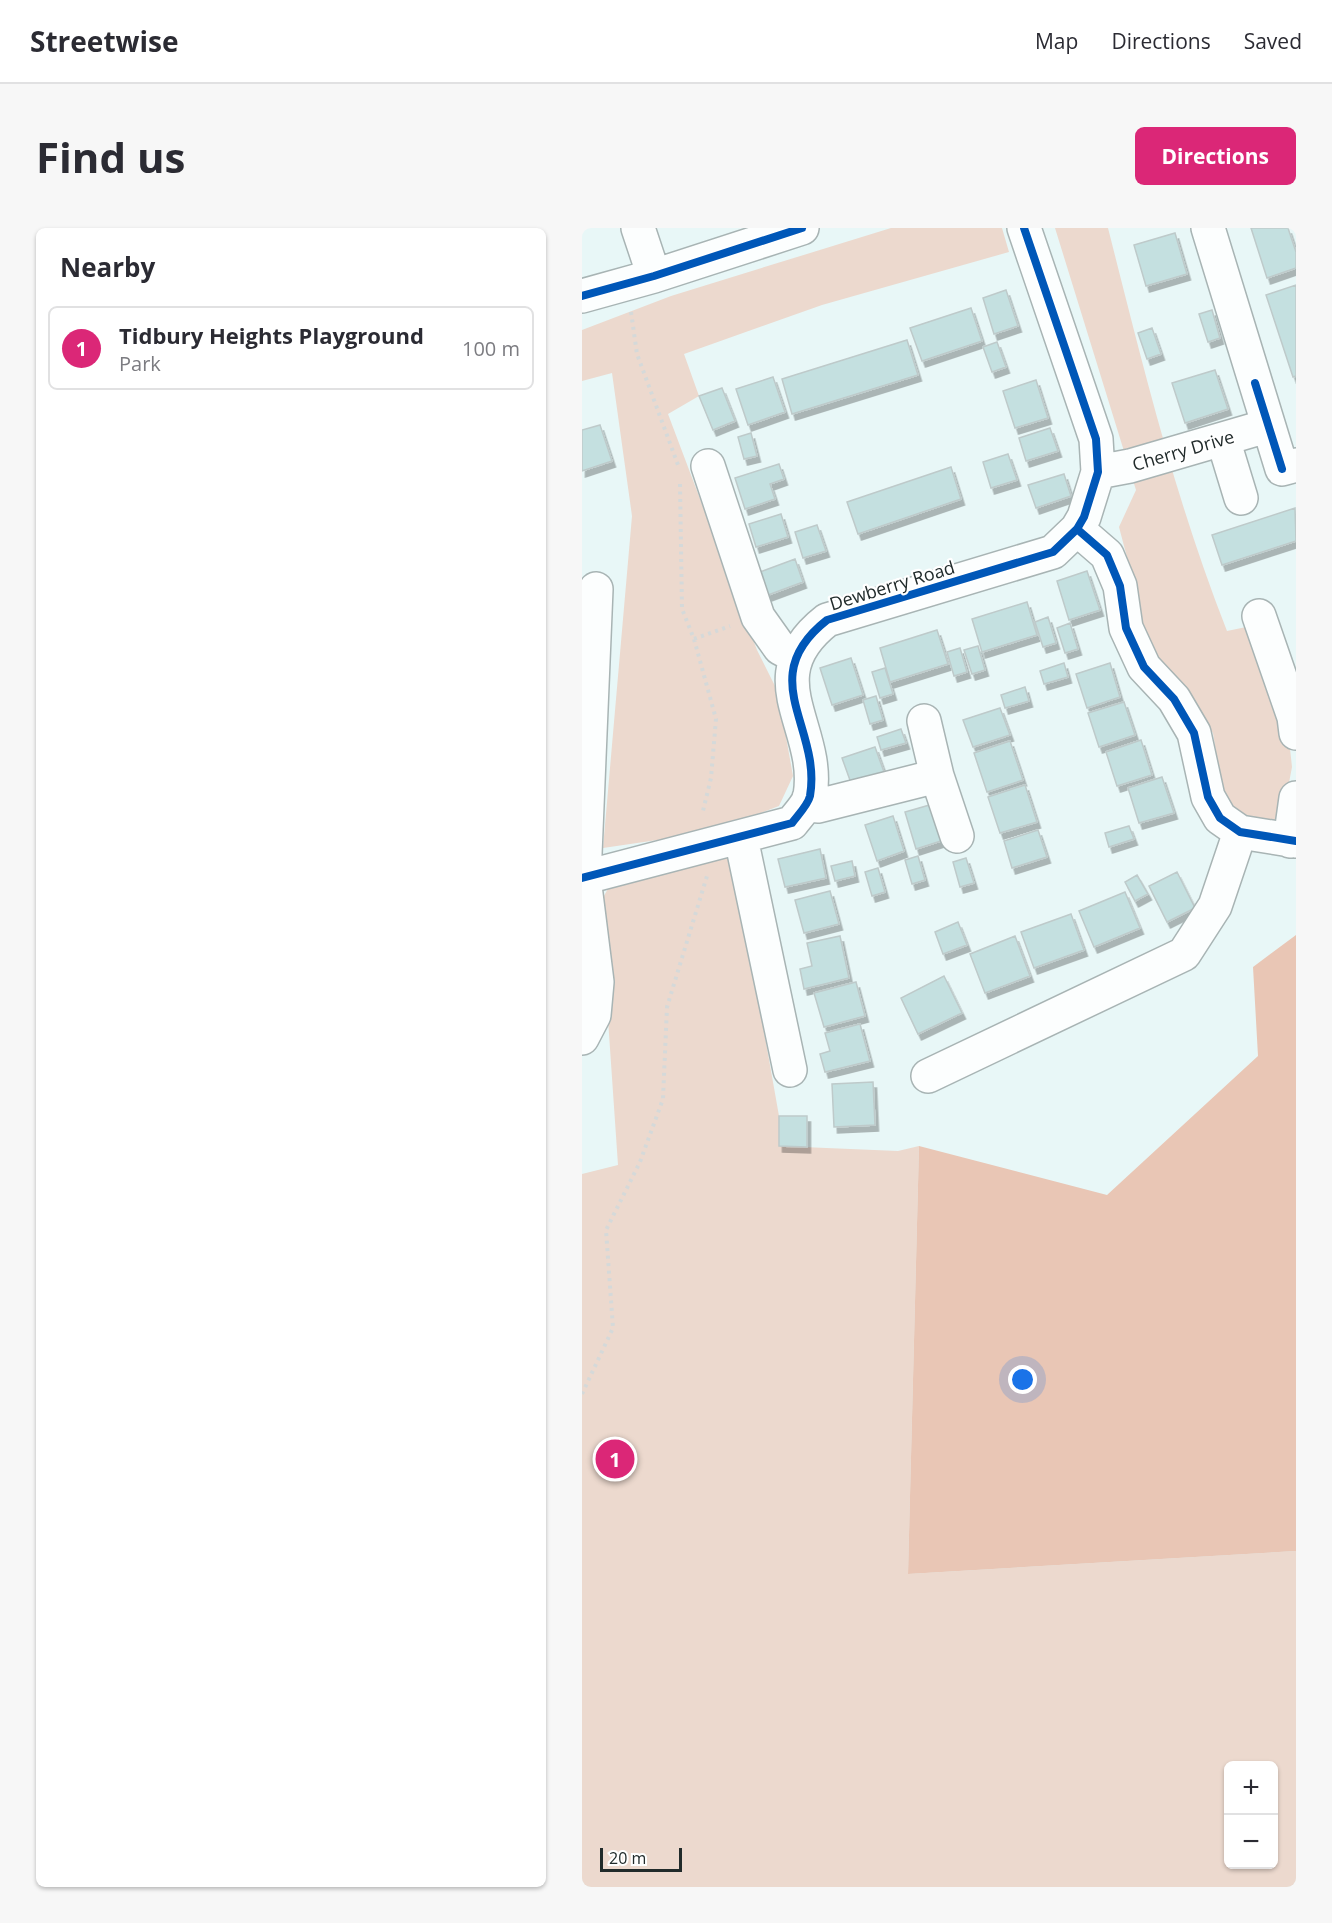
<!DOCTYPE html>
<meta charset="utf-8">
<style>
:root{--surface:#fff;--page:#f7f7f7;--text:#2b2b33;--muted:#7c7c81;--line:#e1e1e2;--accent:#db2777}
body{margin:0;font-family:"Open Sans",sans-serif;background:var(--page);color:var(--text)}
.controls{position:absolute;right:18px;bottom:18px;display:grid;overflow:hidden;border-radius:9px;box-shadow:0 2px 4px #0004}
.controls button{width:54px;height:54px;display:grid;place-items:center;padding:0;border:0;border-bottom:2px solid var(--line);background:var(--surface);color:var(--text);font:30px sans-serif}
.scale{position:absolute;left:18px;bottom:15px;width:82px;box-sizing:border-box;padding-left:6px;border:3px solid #212b2b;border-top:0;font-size:16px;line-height:21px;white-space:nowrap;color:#212b2b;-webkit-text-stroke:4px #fff;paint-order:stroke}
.you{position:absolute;left:441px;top:1152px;width:21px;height:21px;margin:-15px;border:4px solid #fff;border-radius:50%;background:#1a73e8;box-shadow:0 0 0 9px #1a73e833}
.badge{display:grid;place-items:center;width:39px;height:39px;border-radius:50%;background:var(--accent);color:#fff;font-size:20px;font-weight:700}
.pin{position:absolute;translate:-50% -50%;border:3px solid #fff;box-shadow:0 2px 6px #0006}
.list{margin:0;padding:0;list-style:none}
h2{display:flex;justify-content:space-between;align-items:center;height:78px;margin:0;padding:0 24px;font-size:26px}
h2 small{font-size:20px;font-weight:400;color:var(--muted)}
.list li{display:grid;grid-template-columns:39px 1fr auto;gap:18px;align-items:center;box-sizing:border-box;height:84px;margin:0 12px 12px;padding:0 12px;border:2px solid var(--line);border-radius:9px}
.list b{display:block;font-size:22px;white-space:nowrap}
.list p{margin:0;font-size:20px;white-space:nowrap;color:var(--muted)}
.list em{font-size:20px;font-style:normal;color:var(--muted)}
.map{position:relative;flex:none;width:714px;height:1659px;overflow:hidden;border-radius:9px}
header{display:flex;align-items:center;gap:36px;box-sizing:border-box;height:84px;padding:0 30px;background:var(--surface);border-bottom:2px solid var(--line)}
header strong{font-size:28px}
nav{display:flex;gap:33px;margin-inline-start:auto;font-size:21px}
.intro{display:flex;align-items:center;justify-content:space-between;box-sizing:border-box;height:144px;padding:0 36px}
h1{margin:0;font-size:42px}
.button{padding:15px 27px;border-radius:9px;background:var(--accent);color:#fff;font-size:21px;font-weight:700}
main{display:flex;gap:36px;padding:0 36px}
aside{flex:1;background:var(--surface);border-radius:9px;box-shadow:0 2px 4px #0004}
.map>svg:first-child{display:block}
.green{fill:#ecd9ce;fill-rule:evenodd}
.forest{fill:#e9c6b5}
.building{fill:#c4e0e0;stroke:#becaca;stroke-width:1.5;filter:url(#shadow)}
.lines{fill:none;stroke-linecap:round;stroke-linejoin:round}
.minor-casing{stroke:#a8b4b4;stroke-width:36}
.path{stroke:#d5d9d9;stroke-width:4;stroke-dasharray:3 4.5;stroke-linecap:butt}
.minor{stroke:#fcfefe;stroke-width:33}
.cycleway-casing{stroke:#fff;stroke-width:11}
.cycleway{stroke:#0057b8;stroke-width:8}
.labels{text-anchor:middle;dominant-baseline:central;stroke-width:4.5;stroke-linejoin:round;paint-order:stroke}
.street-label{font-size:18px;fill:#212b2b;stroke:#fff}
</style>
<header>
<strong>Streetwise</strong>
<nav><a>Map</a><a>Directions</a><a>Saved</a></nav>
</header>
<div class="intro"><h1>Find us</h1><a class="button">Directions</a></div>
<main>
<aside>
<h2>Nearby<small></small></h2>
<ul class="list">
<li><span class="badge">1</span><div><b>Tidbury Heights Playground</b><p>Park</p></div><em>100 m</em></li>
</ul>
</aside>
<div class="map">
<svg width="714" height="1659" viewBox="0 0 714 1659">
<defs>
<filter id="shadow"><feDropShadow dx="3.5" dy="6" stdDeviation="0" flood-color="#0004"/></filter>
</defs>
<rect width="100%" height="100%" fill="#e8f7f7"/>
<path class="green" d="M309,0H420L427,24L240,77L102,126L117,168L86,186L175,422L196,464L211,548L197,578L130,604L21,620L50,288L30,145L0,153V102L89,68Z
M473,0H526C561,138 593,271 645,403L669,398L705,493L710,539L698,602L657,594L641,571L631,505L564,424L551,352L537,299L554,262Z
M151,628L197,888V918L316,923L337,918L326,1346L714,1323V1659H0V946L36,937L18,675L28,657ZM646,1538H692V1636H646Z"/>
<path class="forest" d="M714,707V1323L326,1346L337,918L525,967L676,828L671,739Z"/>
<path class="building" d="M669,0H706L714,24V40L685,50Z
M593,5L605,46L564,58L552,17Z
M714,57V148L711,149L684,67Z
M424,62L436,98L412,106L401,70Z
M389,80L400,113L340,133L328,100Z
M630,82L638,110L626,114L617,86Z
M570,100L579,126L565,131L556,105Z
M325,112L336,147L210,186L200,151Z
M415,114L424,139L410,144L401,119Z
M633,142L646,181L603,195L590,155Z
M191,149L203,184L166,197L154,161Z
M454,152L466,190L433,200L421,163Z
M140,160L153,193L131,202L117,168Z
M18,197L30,233L0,243V202Z
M468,200L476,223L444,233L437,210Z
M169,205L175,228L162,231L156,209Z
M426,226L435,252L409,260L401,234Z
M197,236L202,251L188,256L193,271L163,281L153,250Z
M369,239L379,271L276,306L265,274Z
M482,246L489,268L454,280L446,257Z
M713,280L714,313L640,337L630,307Z
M199,286L206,309L174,319L167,296Z
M235,297L244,323L221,330L213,304Z
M213,331L221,354L186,367L178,344Z
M505,343L518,382L487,392L475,353Z
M445,374L455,407L400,424L390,391Z
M466,389L474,415L461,419L453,394Z
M488,395L496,421L483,425L475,400Z
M355,402L366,436L308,454L298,420Z
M396,418L403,442L390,446L382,422Z
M378,420L385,444L372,448L365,424Z
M269,430L281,467L250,477L238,440Z
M482,435L486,449L462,456L458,443Z
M528,435L538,469L505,480L494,446Z
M303,440L311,466L298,470L290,444Z
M443,459L447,473L423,480L419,467Z
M294,468L301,492L288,496L281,472Z
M542,474L553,507L517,519L506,485Z
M418,480L428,507L391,519L381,492Z
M319,501L324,515L299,522L295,509Z
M559,512L570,547L535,558L524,524Z
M428,513L441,552L405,564L392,525Z
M293,519L302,544L269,555L260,530Z
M580,549L592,585L557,595L546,560Z
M443,557L455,594L418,605L406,569Z
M351,576L362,612L334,621L323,584Z
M311,588L322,623L295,633L283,597Z
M547,598L552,611L527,619L523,605Z
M456,602L465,629L430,640L422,613Z
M238,621L244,650L203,659L196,631Z
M336,628L343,652L330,656L323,632Z
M384,630L392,655L378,659L371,634Z
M270,633L273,648L253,653L249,638Z
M296,640L303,664L290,668L283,644Z
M595,644L613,680L585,694L567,658Z
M555,647L566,666L553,673L543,654Z
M248,663L257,696L222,705L213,672Z
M543,664L558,700L512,719L497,683Z
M489,686L502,722L452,740L439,704Z
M376,694L385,717L361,726L353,704Z
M258,708L267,750L222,761L218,741L230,738L225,715Z
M433,708L448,748L403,765L388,726Z
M362,748L380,785L336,806L319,770Z
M274,754L283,788L242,799L232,765Z
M278,796L288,833L243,844L238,826L248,823L243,805Z
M291,854L293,897L252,899L250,856Z
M197,888H225V919L197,918Z"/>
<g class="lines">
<defs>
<path id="minor" d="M56,0L72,48
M626,0L700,241L714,237
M0,68L72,48L220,0
M641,211L659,270
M126,238L176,389L198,420L213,428
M516,244L548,238L685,198
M495,301L525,327L538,358L544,400L562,439L592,471L612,505L626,569L638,590L658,604L714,613
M677,388L712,489L714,505
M342,493L355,548L375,608
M227,570L236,578L355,548
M159,610L208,842
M708,613L714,570
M0,650L210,595C216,587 226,577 228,568C240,499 171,450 245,392L471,324L495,301L502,289L516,244L514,211L442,0
M0,810L12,787L15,754L2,650L14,361
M346,848L602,726L633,678L658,604"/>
</defs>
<use href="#minor" class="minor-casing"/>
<path class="path" d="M49,84L55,126L96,237
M98,256L100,381L112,411L134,491L129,550L120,587
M112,411L148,398
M0,1166L31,1100L24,1002L58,934L81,871L85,779L125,648"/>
<use href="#minor" class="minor"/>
<defs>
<path id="cycleway" d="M0,68L72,48L220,0
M673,155L700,241
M495,301L525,327L538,358L544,400L562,439L592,471L612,505L626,569L638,590L658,604L714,613
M0,650L210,595C216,587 226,577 228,568C240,499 171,450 245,392L471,324L495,301L502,289L516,244L514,211L442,0"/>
</defs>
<use href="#cycleway" class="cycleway-casing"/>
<use href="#cycleway" class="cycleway"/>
</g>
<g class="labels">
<g class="street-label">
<text transform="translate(601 222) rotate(-16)">Cherry Drive</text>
<text transform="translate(310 357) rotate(-17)">Dewberry Road</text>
</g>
</g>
</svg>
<div class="controls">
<button>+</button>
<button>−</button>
</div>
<div class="scale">20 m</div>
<div class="you"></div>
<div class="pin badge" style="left:33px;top:1231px">1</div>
</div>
</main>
